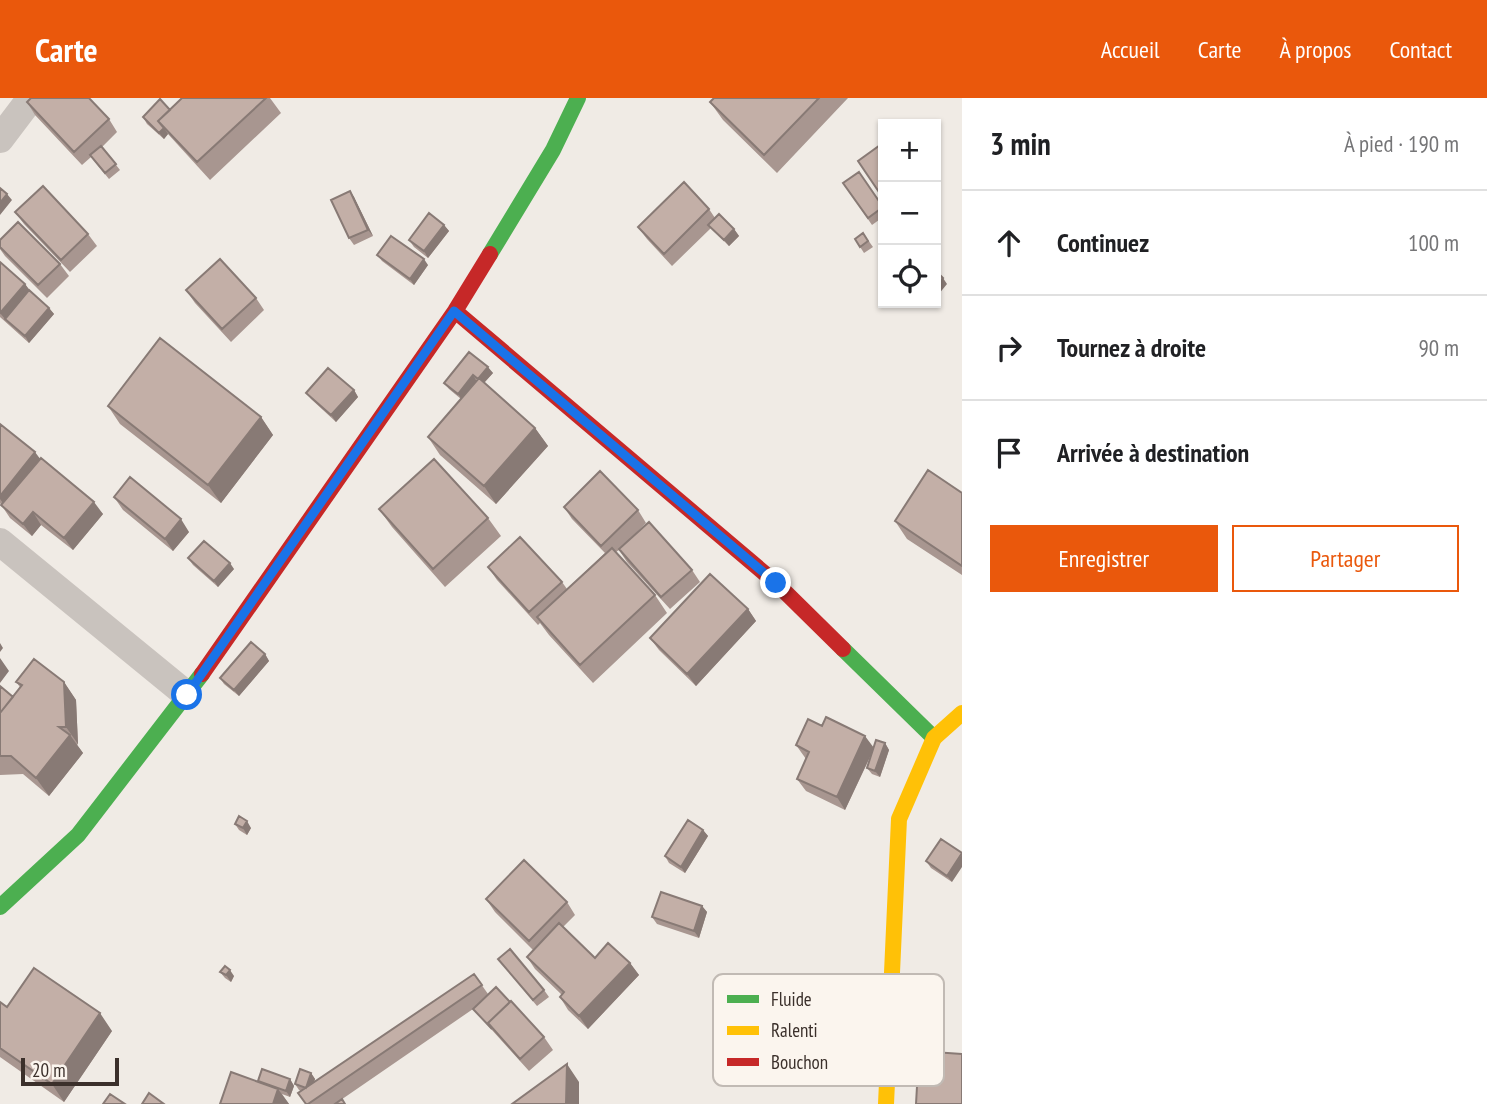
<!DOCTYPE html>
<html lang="fr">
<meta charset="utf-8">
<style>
:root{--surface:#fff;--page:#f6f6f6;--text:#202124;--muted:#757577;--line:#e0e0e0;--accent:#ea580c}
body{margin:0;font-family:"PT Sans Narrow",sans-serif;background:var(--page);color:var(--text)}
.controls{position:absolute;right:21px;top:21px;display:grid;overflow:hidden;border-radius:0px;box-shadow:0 2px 5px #0004}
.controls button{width:63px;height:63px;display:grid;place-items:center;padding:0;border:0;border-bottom:2px solid var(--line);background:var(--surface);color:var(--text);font:35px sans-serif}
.scale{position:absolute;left:21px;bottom:18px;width:98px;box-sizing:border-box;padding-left:7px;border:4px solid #3b302b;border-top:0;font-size:19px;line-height:24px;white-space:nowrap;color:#3b302b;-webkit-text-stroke:5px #fbf5ee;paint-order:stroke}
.stop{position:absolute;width:21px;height:21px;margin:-16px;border:5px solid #1a73e8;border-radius:50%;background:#fff}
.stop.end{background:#1a73e8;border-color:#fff;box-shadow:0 2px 7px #0008}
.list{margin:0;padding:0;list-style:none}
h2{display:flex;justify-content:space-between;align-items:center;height:91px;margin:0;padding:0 28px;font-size:30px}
h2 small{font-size:23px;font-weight:400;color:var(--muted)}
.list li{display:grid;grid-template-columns:46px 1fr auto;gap:21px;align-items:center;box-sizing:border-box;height:105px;padding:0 28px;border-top:2px solid var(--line)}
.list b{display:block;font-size:26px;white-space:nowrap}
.list em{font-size:23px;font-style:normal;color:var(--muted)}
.actions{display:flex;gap:14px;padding:21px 28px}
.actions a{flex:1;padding:16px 0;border:2px solid var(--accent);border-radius:0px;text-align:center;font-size:24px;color:var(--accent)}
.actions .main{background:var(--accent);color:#fff}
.icon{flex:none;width:38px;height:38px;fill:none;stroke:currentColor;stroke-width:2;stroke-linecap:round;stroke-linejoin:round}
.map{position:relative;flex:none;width:962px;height:1006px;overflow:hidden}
header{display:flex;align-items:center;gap:42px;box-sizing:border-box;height:98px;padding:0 35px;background:var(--accent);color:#fff}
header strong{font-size:33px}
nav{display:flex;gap:38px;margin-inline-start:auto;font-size:24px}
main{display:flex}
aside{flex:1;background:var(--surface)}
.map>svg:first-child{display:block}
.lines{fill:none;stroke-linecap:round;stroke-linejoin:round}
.street{stroke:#c9c3be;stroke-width:28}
.fast{stroke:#4caf50;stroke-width:16}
.slow{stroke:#ffc107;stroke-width:16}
.jam{stroke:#c62828;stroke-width:16}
.wall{fill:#a89690}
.shaded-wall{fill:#887a75}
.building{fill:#c3afa7;stroke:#887a75;stroke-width:2}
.route{stroke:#1a73e8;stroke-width:9}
.key{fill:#fbf5ee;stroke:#c1bab4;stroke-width:2}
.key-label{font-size:19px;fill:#3b302b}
</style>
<header>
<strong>Carte</strong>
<nav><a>Accueil</a><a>Carte</a><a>À propos</a><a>Contact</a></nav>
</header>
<main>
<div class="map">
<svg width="962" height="1006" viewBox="0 0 962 1006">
<rect width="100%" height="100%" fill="#f0ebe5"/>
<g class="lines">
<path class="street" d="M0,41L31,0
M0,444L187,597"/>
<path class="fast" d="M490,156L553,52L578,0
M843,551L934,640
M0,809L78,737L202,576"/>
<path class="slow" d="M886,1006L899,721L934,640L962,615"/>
<path class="jam" d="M455,213L776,485L843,551
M202,576L455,213L490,156"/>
</g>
<path class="wall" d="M182,0H270L281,15L210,82L168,36L164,41L147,26L143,19L170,12Z
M714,0H848L777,75L723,22L710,4Z
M27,4L109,21L117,34L102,49L120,72L109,81L91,59L82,67L35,17Z
M936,83L940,90L936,93Z
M843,85L883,109V119L872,127Z
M350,93L354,99L373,138L354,147L349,140Z
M709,111L715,120L734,131L739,138L729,148L711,130L672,168L647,141L638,129Z
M15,114L88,136L97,148L70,174L24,126Z
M444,127L449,133L428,160L414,149L409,142Z
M863,135L873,149L864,155L855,141Z
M0,142L60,166L69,178L47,200L5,158L0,151Z
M377,157L428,167L414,187L382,163Z
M0,164L25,186L29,192L49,210L54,216L29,245L0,219Z
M186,192L256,200L264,212L231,244L195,205Z
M469,254L493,275L484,285L535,330L548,348L496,406L440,357L428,339L461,301L449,291L444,285Z
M354,292L358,299L336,324L311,301L306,295Z
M108,308L261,319L273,337L221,405L120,326Z
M0,326L103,416L73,452L41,427L32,438L10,420L0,405Z
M962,395V477L907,441L895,423Z
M114,399L189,434L173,453L123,412Z
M564,409L638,412L646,425L628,443L692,472L700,484L670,511L627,464L619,452L616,454L655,497L667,515L593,585L549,537L540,525L538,527L497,482L488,469L562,484L567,491L605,455L572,421Z
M379,411L488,420L501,438L445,489L392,429Z
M188,460L234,471L218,489L193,467Z
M748,511L756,523L696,588L659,552L650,540Z
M265,556L269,563L239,598L224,586L220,580Z
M16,584H64L76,602L78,646L77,647L83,655L49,698L23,676L0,677V588L13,599L20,589Z
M885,645L889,652L880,679L872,676L867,670L872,655L845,712L806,693L797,681L806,661L796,647L874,650Z
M235,726L251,730L247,737L239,732Z
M703,732L708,738L685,775L669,765L665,758Z
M941,741L952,784L931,770L926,763Z
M486,801L567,804L575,817L563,829L595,860L630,865L639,877L588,931L568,912L560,899L562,897L535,871L527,859L533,852L495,814Z
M702,808L707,814L699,840L657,826L652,819Z
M498,861L544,892L549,899L537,908Z
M220,874L234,878L231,884L225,880Z
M474,876L488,896L544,939L553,952L529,973L473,911L335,1006H306L301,993L299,992L295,986L311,975L315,981L314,984Z
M0,904L7,909L112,933L64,1004L0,959Z
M290,981L294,988L290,999L282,996L289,1006H220L259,985L258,983Z"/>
<path class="shaded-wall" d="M164,30L168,36L164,41L159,35Z
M350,93L354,99L373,138L368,132Z
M7,96L12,102L0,117V105Z
M444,127L449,133L428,160L424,153Z
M734,131L739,138L729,148L724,142Z
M424,161L428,167L414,187L410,181Z
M943,180L947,186L938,197L936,194V188Z
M25,186L34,198L5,221L0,215Z
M49,210L54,216L29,245L25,238Z
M488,269L493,275L482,287L478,281Z
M473,277L477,284L462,302L458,296Z
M354,292L358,299L336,324L331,317Z
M261,319L273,337L221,405L208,387Z
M535,330L548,348L496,406L484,388Z
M35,354L44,366L8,412L0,401V398Z
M94,404L103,416L73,452L64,440Z
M33,414L41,427L32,438L23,426Z
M181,421L189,434L173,453L165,441Z
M230,465L234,471L218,489L214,483Z
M748,511L756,523L696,588L687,576Z
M0,545L3,550L0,554Z
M265,556L269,563L239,598L234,592Z
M0,560L9,573L0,585Z
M64,584L76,602L78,646L66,629Z
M70,637L83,655L49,698L36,680Z
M865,638L874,650L845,712L837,699Z
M885,645L889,652L880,679L875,673Z
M247,723L251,730L247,737L243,730Z
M703,732L708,738L685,775L681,769Z
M962,756V769L952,784L947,778Z
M702,808L707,814L699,840L694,833Z
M630,865L639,877L588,931L579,918Z
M230,872L234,878L231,884L226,877Z
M100,915L112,933L64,1004L52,986Z
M567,966L579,984V1006H566Z
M311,975L315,981L310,996L306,990Z
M290,981L294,988L290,999L286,993Z
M278,991L289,1006H273Z"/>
<path class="building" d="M31,0H89L109,21L74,54L27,4Z
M182,0H266L197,64L158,23Z
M714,0H819L764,57L710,4Z
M160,1L170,12L158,23L164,30L159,35L143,19Z
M883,45V100L858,63Z
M101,48L116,66L105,75L90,57Z
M859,74L883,109L868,120L843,85Z
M684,84L709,111L664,156L638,129Z
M43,88L88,136L61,162L15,114Z
M0,90L7,96L0,105Z
M350,93L368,132L349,140L331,102Z
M429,115L444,127L424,153L409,142Z
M719,116L734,131L724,142L708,127Z
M18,124L60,166L38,187L0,149V142Z
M863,135L868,143L860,149L855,141Z
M391,138L424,161L410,181L377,157Z
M220,161L256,200L222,231L186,192Z
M0,164L25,186L0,215Z
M936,173L943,180L936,188Z
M29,192L49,210L25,238L5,221Z
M160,240L261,319L208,387L108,308Z
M469,254L488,269L478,281L473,277L458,296L444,285Z
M328,270L354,292L331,317L306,295Z
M479,280L535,330L484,388L428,339Z
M0,326L35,354L0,398Z
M41,360L94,404L64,440L33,414L23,426L1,407Z
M434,361L488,420L433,471L379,411Z
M928,372L962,395V468L895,423Z
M600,373L638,412L601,448L564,409Z
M130,379L181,421L165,441L114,399Z
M649,424L692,472L661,499L619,451Z
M520,439L562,484L529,514L488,469Z
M204,443L230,465L214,483L188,460Z
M612,450L655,497L580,567L537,519Z
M710,476L748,511L687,576L650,540Z
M251,544L265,556L234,592L220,580Z
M34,561L64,584L66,629H59L70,637L36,680L11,658H0V615L22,587L16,584Z
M0,588L13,599L0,615Z
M826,619L865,638L837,699L797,681L809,654L796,647L808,621L822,628Z
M876,642L885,645L875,673L867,670Z
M239,718L247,723L243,730L235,726Z
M688,722L703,732L681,769L665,758Z
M941,741L962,755L947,778L926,763Z
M524,762L567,804L529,843L486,801Z
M661,794L702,808L694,833L652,819Z
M559,825L595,860L608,845L630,865L579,918L560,899L564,894L527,859Z
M510,851L544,892L533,902L498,861Z
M225,868L230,872L226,877L220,874Z
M34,870L100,915L52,986L0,950V904L7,909Z
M474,876L482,887L308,1006H306L298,995Z
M496,889L510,904L488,925L492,931L473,911Z
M511,903L544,939L520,961L488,925Z
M919,953L962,956V1006H916Z
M567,966L566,1006H512Z
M262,971L290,981L286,993L258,983Z
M300,971L311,975L306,990L295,986Z
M231,974L278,991L273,1006H220Z
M149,995L164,1006H142Z
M110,996L125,1006H103Z
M342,1001L345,1006H335Z"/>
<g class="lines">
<path class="route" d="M187,597L454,213L776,485"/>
</g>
<rect x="713" y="876" width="231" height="112" rx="10" class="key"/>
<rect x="727" y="897" width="32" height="8" fill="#4caf50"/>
<rect x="727" y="928" width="32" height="9" fill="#ffc107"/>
<rect x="727" y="960" width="32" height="8" fill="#c62828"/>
<g class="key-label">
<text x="771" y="908">Fluide</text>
<text x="771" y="939">Ralenti</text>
<text x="771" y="971">Bouchon</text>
</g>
</svg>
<div class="controls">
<button>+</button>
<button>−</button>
<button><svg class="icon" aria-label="locate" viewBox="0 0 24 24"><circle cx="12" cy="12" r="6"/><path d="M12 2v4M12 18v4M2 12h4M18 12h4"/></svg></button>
</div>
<div class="scale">20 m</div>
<div class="stop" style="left:187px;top:597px"></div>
<div class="stop end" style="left:776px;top:485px"></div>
</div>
<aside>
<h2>3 min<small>À pied · 190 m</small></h2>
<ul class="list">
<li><svg class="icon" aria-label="ahead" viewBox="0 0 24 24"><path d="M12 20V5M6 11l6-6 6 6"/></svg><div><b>Continuez</b></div><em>100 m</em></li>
<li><svg class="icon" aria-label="right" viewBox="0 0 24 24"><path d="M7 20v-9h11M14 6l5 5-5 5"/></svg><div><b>Tournez à droite</b></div><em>90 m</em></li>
<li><svg class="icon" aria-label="arrive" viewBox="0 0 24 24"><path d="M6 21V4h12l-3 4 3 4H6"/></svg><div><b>Arrivée à destination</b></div></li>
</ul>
<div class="actions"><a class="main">Enregistrer</a><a>Partager</a></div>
</aside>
</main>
